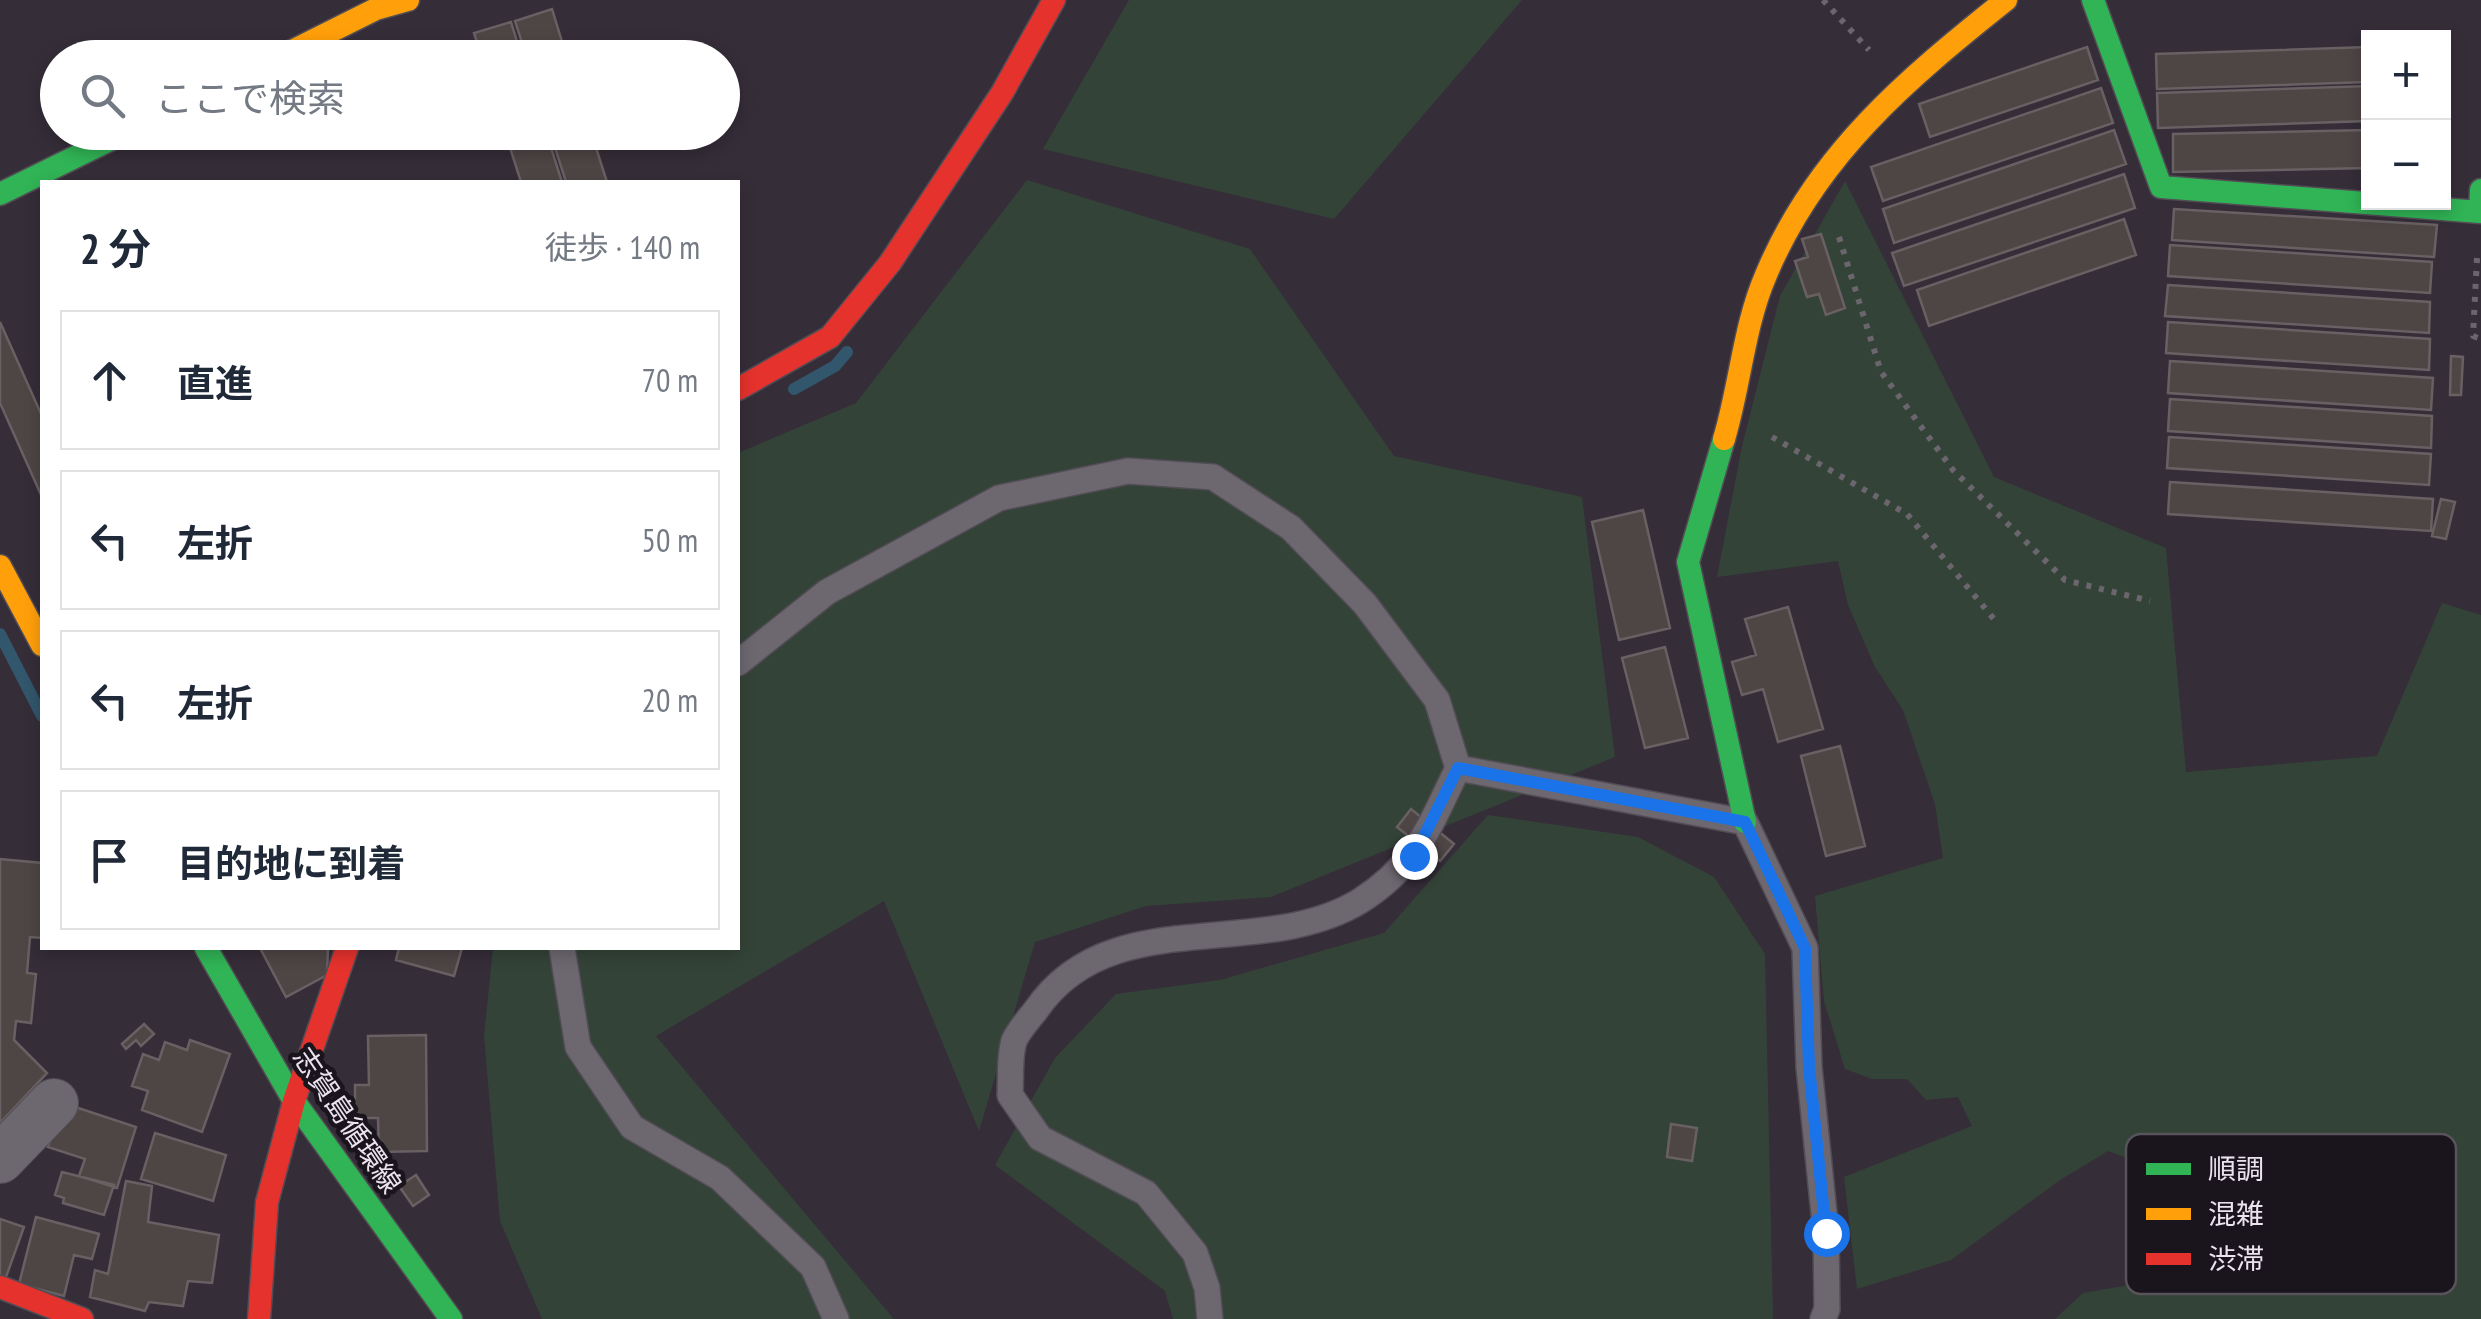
<!DOCTYPE html>
<html lang="ja">
<meta charset="utf-8">
<style>
:root{--surface:#fff;--page:#f2f2f3;--text:#1f2937;--muted:#747a83;--line:#e0e1e3}
body{margin:0;font-family:"PT Sans Narrow","Noto Sans JP",sans-serif;background:var(--page);color:var(--text)}
.controls{position:absolute;right:30px;top:30px;display:grid;overflow:hidden;border-radius:0px;box-shadow:0 5px 15px #0003}
.controls button{width:90px;height:90px;display:grid;place-items:center;padding:0;border:0;border-bottom:2px solid var(--line);background:var(--surface);color:var(--text);font:50px sans-serif}
.stop{position:absolute;width:30px;height:30px;margin:-22px;border:8px solid #1a73e8;border-radius:50%;background:#fff}
.stop.end{background:#1a73e8;border-color:#fff;box-shadow:0 2px 10px #0008}
.list{margin:0;padding:0;list-style:none}
h2{display:flex;justify-content:space-between;align-items:center;height:130px;margin:0;padding:0 40px;font-size:42px}
h2 small{font-size:32px;font-weight:400;color:var(--muted)}
.list li{display:grid;grid-template-columns:65px 1fr auto;gap:30px;align-items:center;box-sizing:border-box;height:140px;margin:0 20px 20px;padding:0 20px;border:2px solid var(--line);border-radius:0px}
.list b{display:block;font-size:38px;white-space:nowrap}
.list em{font-size:32px;font-style:normal;color:var(--muted)}
.icon{flex:none;width:55px;height:55px;fill:none;stroke:currentColor;stroke-width:2;stroke-linecap:round;stroke-linejoin:round}
.map{position:relative;flex:none;width:2481px;height:1319px;overflow:hidden}
.search{position:absolute;background:var(--surface);box-shadow:0 5px 15px #0003;left:40px;top:40px;width:700px;height:110px;display:flex;align-items:center;gap:25px;box-sizing:border-box;padding:0 35px;border-radius:55px;color:var(--muted);font-size:38px}
.panel{position:absolute;background:var(--surface);box-shadow:0 5px 15px #0003;left:40px;top:180px;width:700px;height:770px;border-radius:0px}
.map>svg:first-child{display:block}
.green{fill:#344338}
.lines{fill:none;stroke-linecap:round;stroke-linejoin:round}
.stream{stroke:#32566b;stroke-width:12}
.building{fill:#4e4545;stroke:#686062;stroke-width:2.5}
.lane-casing{stroke:#524c55;stroke-width:28}
.street-casing{stroke:#524c55;stroke-width:50}
.fast-casing{stroke:#524c55;stroke-width:25}
.slow-casing{stroke:#524c55;stroke-width:25}
.jam-casing{stroke:#524c55;stroke-width:25}
.path{stroke:#6b656d;stroke-width:6;stroke-dasharray:5 8;stroke-linecap:butt}
.lane{stroke:#6d6870;stroke-width:25}
.street{stroke:#6d6870;stroke-width:48}
.fast{stroke:#30b455;stroke-width:22}
.slow{stroke:#ff9f0a;stroke-width:22}
.jam{stroke:#e5322d;stroke-width:22}
.route{stroke:#1a73e8;stroke-width:12}
.labels{text-anchor:middle;dominant-baseline:central;stroke-width:9;stroke-linejoin:round;paint-order:stroke}
.street-label{font-size:28px;fill:#ebe3ef;stroke:#1a151d}
.key{fill:#1a151d;stroke:#59535c;stroke-width:2.5}
.key-label{font-size:28px;fill:#ebe3ef}
</style>
<div class="map">
<svg width="2481" height="1319" viewBox="0 0 2481 1319">
<rect width="100%" height="100%" fill="#352d38"/>
<path class="green" d="M1129,0H1522L1334,219L1043,149Z
M1027,180L1250,249L1394,456L1582,497L1615,757L1271,897L1146,906L1035,942L979,1131L884,901L656,1036L894,1319H542L500,1221L484,1036L493,948H738V453L856,403Z
M1845,181L1994,477L2166,548L2186,772L2377,756L2442,603L2481,615V1319H2055L2083,1293L2135,1284L2230,1196L2108,1151L2060,1180L1951,1260L1857,1289L1844,1177L1972,1126L1958,1097L1926,1100L1907,1079H1872L1845,1069L1824,1001L1815,896L1943,858L1935,804L1903,710L1875,667L1848,605L1838,561L1717,577L1742,446L1780,296Z
M1488,815L1638,837L1714,877L1765,954L1773,1319H1173L1165,1291L995,1165L1055,1058L1116,994L1220,980L1384,933Z"/>
<g class="lines">
<path class="stream" d="M794,389L835,366L847,352
M0,634L42,716"/>
</g>
<path class="building" d="M552,9L567,58H527L515,21Z
M511,22L522,58H482L474,33Z
M2087,47L2098,80L1930,137L1919,104Z
M2368,47V82L2157,89L2156,54Z
M2368,86V121L2158,128L2157,93Z
M2101,88L2113,123L1883,201L1871,167Z
M2114,130L2126,164L1894,243L1883,209Z
M2368,130V168L2173,172V134Z
M505,132H546L562,182H521Z
M550,132H591L607,182H566Z
M2124,174L2135,208L1904,286L1892,253Z
M2174,209L2437,225L2434,257L2172,240Z
M2124,219L2136,255L1929,326L1917,290Z
M1821,234L1845,308L1826,315L1819,294L1807,297L1795,261L1808,257L1802,239Z
M2170,245L2432,262L2430,293L2168,276Z
M2168,285L2430,302L2429,333L2165,316Z
M0,322L42,416V497L0,403Z
M2168,322L2430,339L2429,370L2166,353Z
M2451,356L2463,357L2461,395H2450Z
M2170,361L2433,378L2431,410L2168,393Z
M2170,399L2432,416L2431,448L2168,431Z
M2169,437L2431,454L2429,485L2167,468Z
M2170,482L2433,499L2431,531L2168,514Z
M2441,499L2455,502L2446,539L2432,536Z
M1643,510L1670,628L1619,640L1592,522Z
M1788,607L1823,729L1778,742L1763,689L1742,695L1732,662L1756,655L1745,619Z
M1665,647L1688,738L1645,748L1622,658Z
M1840,746L1865,846L1826,856L1801,756Z
M1411,809L1454,844L1440,861L1397,827Z
M0,859L42,863V938L30,937L27,973L36,974L31,1023L16,1021L14,1040L47,1073L0,1123Z
M260,948H328L327,975L286,997Z
M399,948H462L454,976L396,960Z
M144,1024L154,1034L141,1046L136,1040L126,1049L122,1044Z
M426,1035L427,1151L379,1152L378,1118H355V1085H369L368,1036Z
M190,1040L230,1054L202,1132L142,1110L148,1091L132,1086L143,1054L159,1060L165,1042L187,1050Z
M63,1103L136,1127L117,1188L79,1176L85,1159L48,1147Z
M1671,1124L1697,1128L1692,1161L1667,1157Z
M155,1133L226,1155L213,1201L141,1179Z
M62,1172L114,1185L104,1215L63,1203L64,1198L55,1195Z
M416,1175L429,1195L413,1206L399,1186Z
M126,1181L152,1186L148,1222L219,1235L212,1283L188,1281L183,1306L149,1302L145,1311L90,1297L95,1270L108,1274Z
M36,1217L99,1234L92,1259L74,1255L64,1296L19,1284Z
M0,1219L24,1227L6,1277L0,1275Z"/>
<g class="lines">
<defs>
<path id="lane" d="M738,663L827,592L999,498L1128,471L1213,477L1291,528L1365,604L1437,700L1458,768C1430,825 1417,865 1360,901C1260,962 1110,901 1036,1010C1029,1019 1018,1031 1014,1041C1009,1057 1011,1079 1010,1095L1040,1138L1146,1193L1195,1253L1207,1288L1210,1319
M1458,768L1745,822L1805,948L1809,1067L1826,1233L1827,1309L1823,1319
M562,948L578,1047L632,1127L720,1178L813,1267L836,1319"/>
<path id="street" d="M0,1159L54,1103"/>
<path id="fast" d="M2093,0L2161,187L2480,212L2481,190
M0,194L126,132
M1724,439L1688,562L1745,822
M206,948L294,1101L451,1319"/>
<path id="slow" d="M278,58L376,9L408,0
M1724,439C1740,386 1744,325 1766,275C1816,155 1907,79 2006,0
M0,566L42,645"/>
<path id="jam" d="M738,389L830,337L890,263L1002,93L1054,0
M0,1287L82,1319
M259,1319L267,1202L294,1101L347,948"/>
</defs>
<use href="#lane" class="lane-casing"/>
<use href="#street" class="street-casing"/>
<use href="#fast" class="fast-casing"/>
<use href="#slow" class="slow-casing"/>
<use href="#jam" class="jam-casing"/>
<path class="path" d="M1823,0L1869,50
M1839,237L1881,372L1953,470L2065,580L2150,601
M2477,258L2473,336L2481,339
M1772,437L1907,514L1998,624"/>
<use href="#lane" class="lane"/>
<use href="#street" class="street"/>
<use href="#fast" class="fast"/>
<use href="#slow" class="slow"/>
<use href="#jam" class="jam"/>
</g>
<g class="lines">
<path class="route" d="M1414,856L1458,768L1745,822L1805,948L1809,1067L1826,1233"/>
</g>
<g class="labels">
<g class="street-label">
<text transform="translate(348 1120) rotate(56)">志賀島循環線</text>
</g>
</g>
<rect x="2126" y="1134" width="330" height="160" rx="15" class="key"/>
<rect x="2146" y="1163" width="45" height="12" fill="#30b455"/>
<rect x="2146" y="1208" width="45" height="12" fill="#ff9f0a"/>
<rect x="2146" y="1253" width="45" height="12" fill="#e5322d"/>
<g class="key-label">
<text x="2208" y="1179">順調</text>
<text x="2208" y="1224">混雑</text>
<text x="2208" y="1269">渋滞</text>
</g>
</svg>
<div class="controls">
<button>+</button>
<button>−</button>
</div>
<div class="stop" style="left:1826px;top:1233px"></div>
<div class="stop end" style="left:1414px;top:856px"></div>
<div class="search"><svg class="icon" aria-label="search" viewBox="0 0 24 24"><circle cx="10" cy="10" r="6"/><path d="M15 15l6 6"/></svg>ここで検索</div>
<section class="panel">
<h2>2 分<small>徒歩 · 140 m</small></h2>
<ul class="list">
<li><svg class="icon" aria-label="ahead" viewBox="0 0 24 24"><path d="M12 20V5M6 11l6-6 6 6"/></svg><div><b>直進</b></div><em>70 m</em></li>
<li><svg class="icon" aria-label="left" viewBox="0 0 24 24"><path d="M17 20v-9H6M10 6l-5 5 5 5"/></svg><div><b>左折</b></div><em>50 m</em></li>
<li><svg class="icon" aria-label="left" viewBox="0 0 24 24"><path d="M17 20v-9H6M10 6l-5 5 5 5"/></svg><div><b>左折</b></div><em>20 m</em></li>
<li><svg class="icon" aria-label="arrive" viewBox="0 0 24 24"><path d="M6 21V4h12l-3 4 3 4H6"/></svg><div><b>目的地に到着</b></div></li>
</ul>
</section>
</div>
